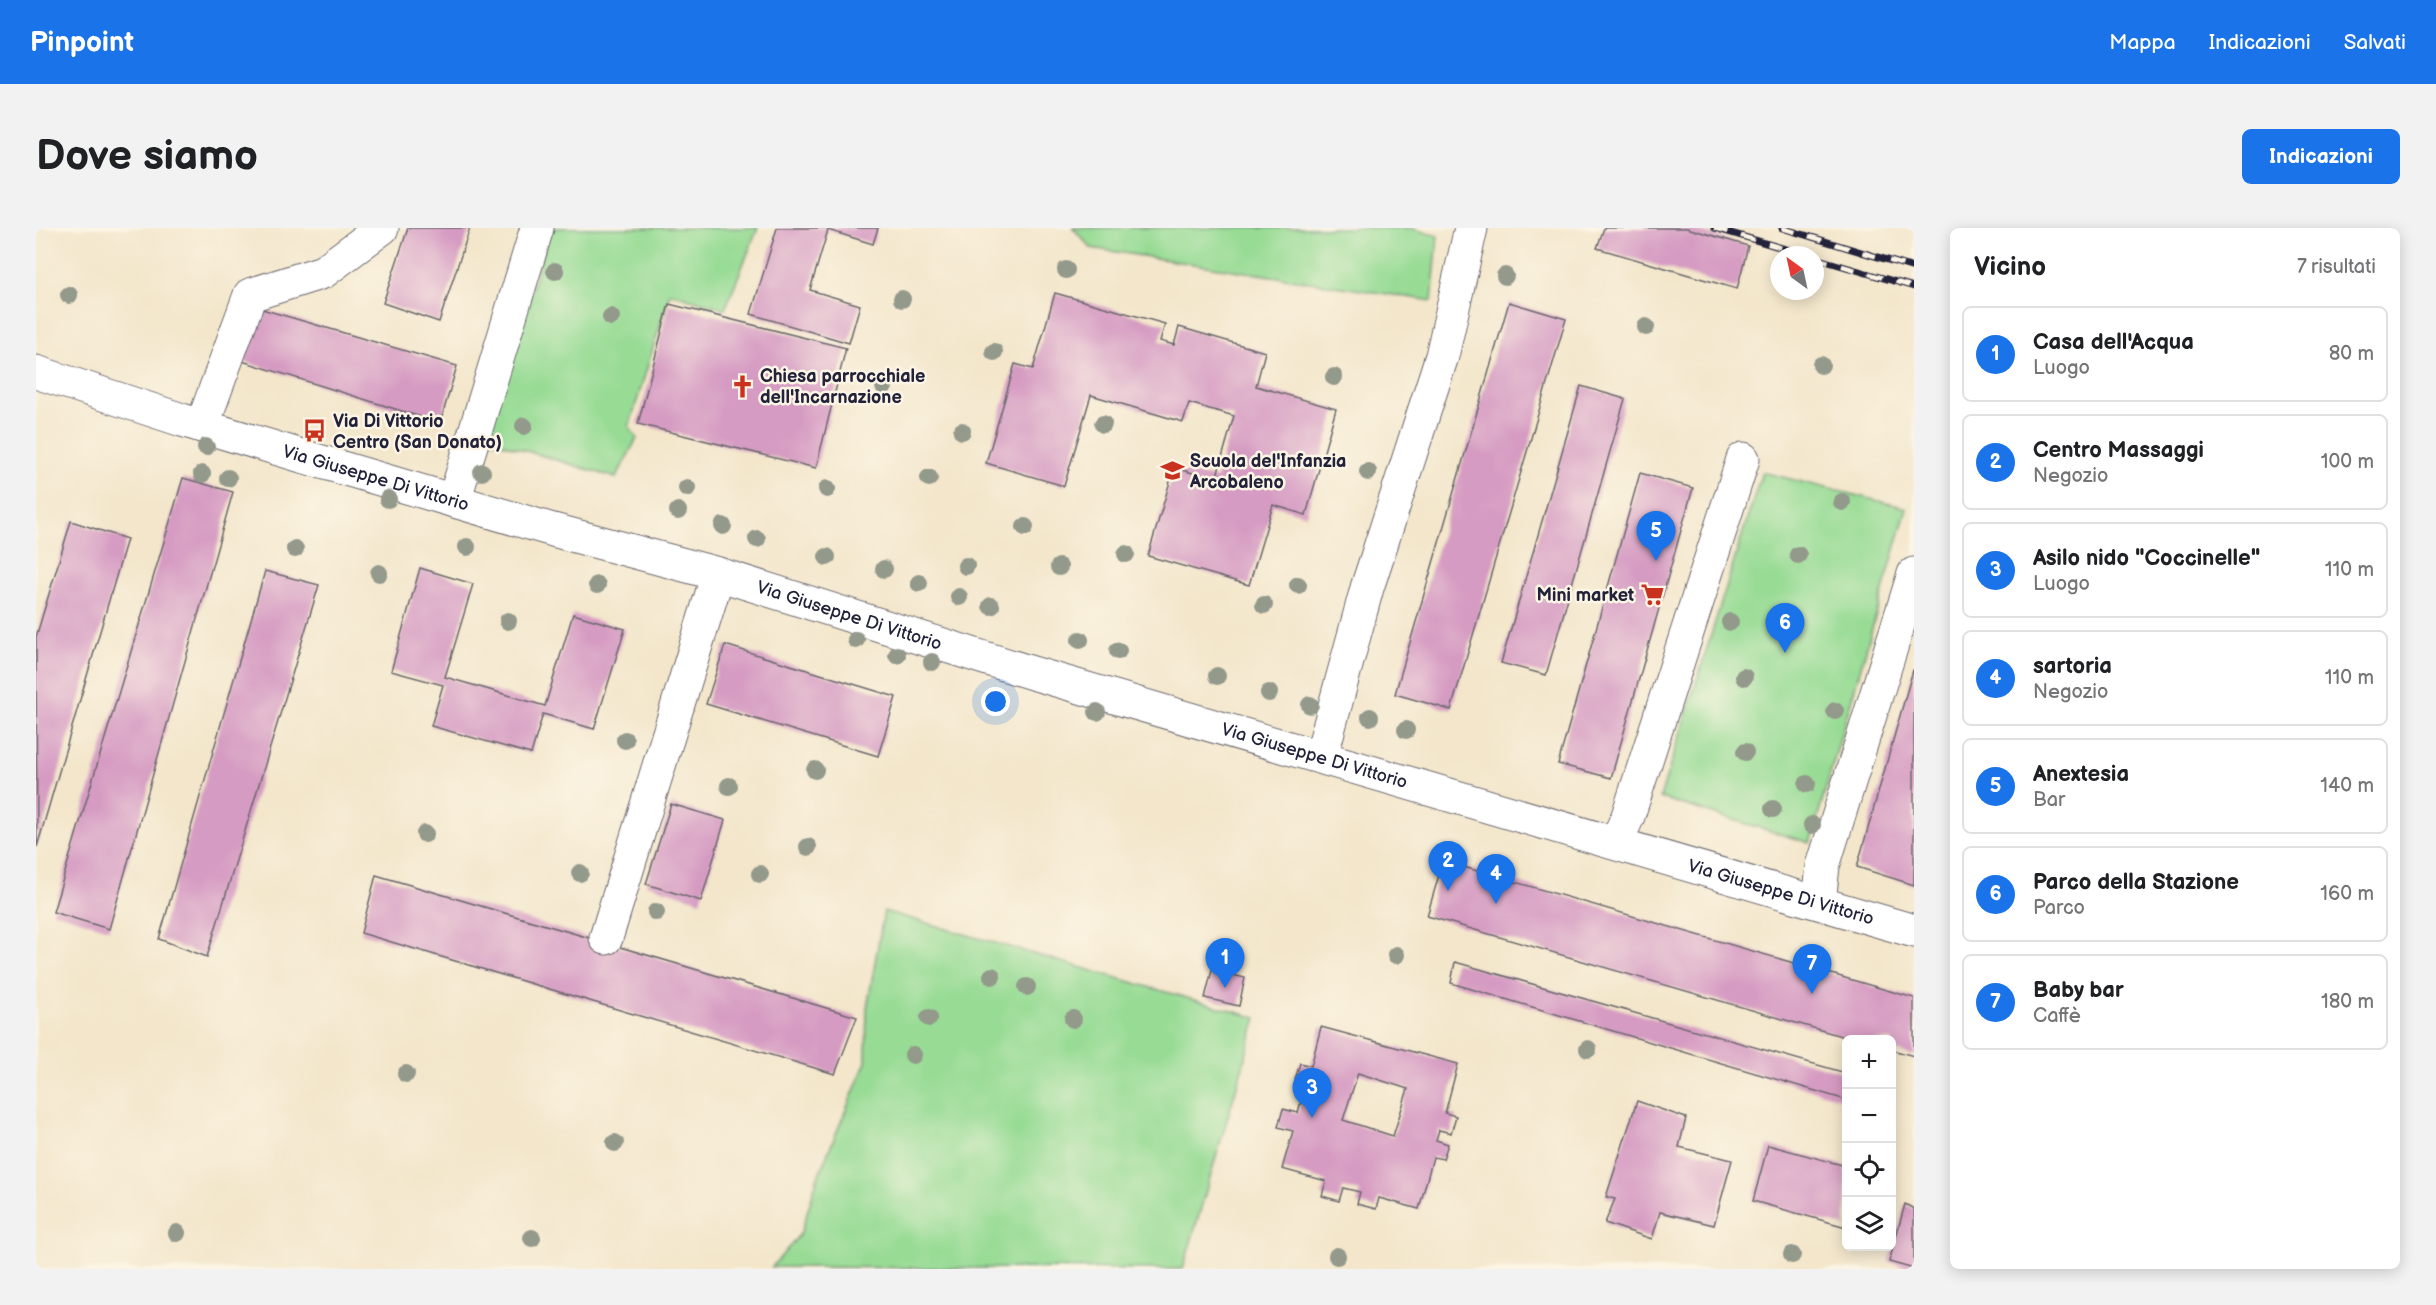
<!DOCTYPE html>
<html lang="it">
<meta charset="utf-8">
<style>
:root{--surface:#fff;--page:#f2f2f2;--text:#202124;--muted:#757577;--line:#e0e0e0;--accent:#1a73e8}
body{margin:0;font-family:"Balsamiq Sans",sans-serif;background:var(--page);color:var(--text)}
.controls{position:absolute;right:18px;bottom:18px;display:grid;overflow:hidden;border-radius:9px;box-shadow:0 3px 15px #0003}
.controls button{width:54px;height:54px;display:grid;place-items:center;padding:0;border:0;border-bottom:2px solid var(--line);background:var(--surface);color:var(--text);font:30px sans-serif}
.compass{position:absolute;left:1734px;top:18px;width:54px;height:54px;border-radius:50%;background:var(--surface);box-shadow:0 3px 15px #0003;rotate:327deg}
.you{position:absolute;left:960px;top:474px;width:21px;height:21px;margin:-15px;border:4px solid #fff;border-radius:50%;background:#1a73e8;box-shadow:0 0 0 9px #1a73e833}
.badge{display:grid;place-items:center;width:39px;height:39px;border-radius:50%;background:var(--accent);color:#fff;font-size:20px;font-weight:700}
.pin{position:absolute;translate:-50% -50px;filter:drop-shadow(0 2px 3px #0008)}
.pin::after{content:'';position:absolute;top:32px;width:21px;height:18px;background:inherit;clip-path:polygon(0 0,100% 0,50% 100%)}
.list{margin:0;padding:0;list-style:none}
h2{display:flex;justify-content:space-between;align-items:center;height:78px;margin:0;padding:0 24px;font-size:26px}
h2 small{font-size:20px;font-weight:400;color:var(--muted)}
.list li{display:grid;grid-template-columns:39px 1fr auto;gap:18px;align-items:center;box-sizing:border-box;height:96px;margin:0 12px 12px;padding:0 12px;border:2px solid var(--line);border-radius:9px}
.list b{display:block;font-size:22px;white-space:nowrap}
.list p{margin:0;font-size:20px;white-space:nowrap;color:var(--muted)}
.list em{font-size:20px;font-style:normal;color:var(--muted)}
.icon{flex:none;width:33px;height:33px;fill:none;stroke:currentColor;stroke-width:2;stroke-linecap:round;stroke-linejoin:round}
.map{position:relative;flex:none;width:1878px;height:1041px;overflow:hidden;border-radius:9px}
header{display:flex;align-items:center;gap:36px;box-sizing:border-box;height:84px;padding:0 30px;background:var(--accent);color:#fff}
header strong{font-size:28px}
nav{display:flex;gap:33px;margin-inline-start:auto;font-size:21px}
.intro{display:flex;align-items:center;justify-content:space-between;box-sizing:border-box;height:144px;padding:0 36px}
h1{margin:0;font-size:42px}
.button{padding:15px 27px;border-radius:9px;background:var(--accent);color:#fff;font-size:21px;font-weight:700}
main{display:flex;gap:36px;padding:0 36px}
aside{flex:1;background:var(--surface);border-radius:9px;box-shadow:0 3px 15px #0003}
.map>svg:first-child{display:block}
.green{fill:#97db94;stroke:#5c7e68;stroke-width:1.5}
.building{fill:#d69bc2;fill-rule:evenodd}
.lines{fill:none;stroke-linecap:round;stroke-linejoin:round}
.minor-casing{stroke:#6b676d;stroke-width:35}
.minor{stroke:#fff;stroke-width:33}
.rail-casing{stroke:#22223b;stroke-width:7}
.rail{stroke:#fcf5e5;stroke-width:4.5;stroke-dasharray:14;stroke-linecap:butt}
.tree{fill:#93998b}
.labels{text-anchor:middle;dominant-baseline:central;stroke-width:5;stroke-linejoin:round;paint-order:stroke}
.poi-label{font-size:18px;font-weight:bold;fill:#22223b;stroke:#fcf5e5;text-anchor:start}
.street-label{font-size:18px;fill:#22223b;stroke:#fcf5e5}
</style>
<header>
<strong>Pinpoint</strong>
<nav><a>Mappa</a><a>Indicazioni</a><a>Salvati</a></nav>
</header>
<div class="intro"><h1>Dove siamo</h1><a class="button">Indicazioni</a></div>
<main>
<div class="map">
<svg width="1878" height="1041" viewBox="0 0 1878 1041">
<rect width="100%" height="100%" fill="#fcf5e5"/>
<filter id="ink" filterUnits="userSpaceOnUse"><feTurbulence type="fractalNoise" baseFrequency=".0167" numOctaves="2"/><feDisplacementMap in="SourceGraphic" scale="12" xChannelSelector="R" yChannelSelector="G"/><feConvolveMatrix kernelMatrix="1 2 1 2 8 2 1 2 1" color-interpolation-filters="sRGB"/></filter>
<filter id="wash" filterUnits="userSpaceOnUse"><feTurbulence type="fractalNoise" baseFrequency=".008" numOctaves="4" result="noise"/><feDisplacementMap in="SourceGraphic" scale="24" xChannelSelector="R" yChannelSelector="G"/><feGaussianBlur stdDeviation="1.35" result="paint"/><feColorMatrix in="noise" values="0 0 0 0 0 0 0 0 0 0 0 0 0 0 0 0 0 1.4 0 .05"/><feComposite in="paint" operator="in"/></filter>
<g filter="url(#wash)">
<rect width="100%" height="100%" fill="#f3e6cb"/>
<path class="green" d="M515,0H722L689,81L634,65L593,199L601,210L580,250L448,210Z
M1037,0H1374L1402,8L1396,73L1055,20Z
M1726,244L1871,280L1774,615L1624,570Z
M848,683L1221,790L1147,1041L736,1039L765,1005L781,951L830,834L831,780Z"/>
<g id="blocks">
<path class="building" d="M372,0H434L403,94L347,75Z
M741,0H842L837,16L792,2L774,62L824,77L813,115L715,86Z
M1568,0H1651L1712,18L1701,61L1561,20Z
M1019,65L1129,96L1124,113L1138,117L1143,99L1229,124L1220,158L1300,181L1270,287L1237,277L1213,357L1112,328L1138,240L1180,251L1198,188L1153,175L1147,194L1055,167L1028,258L950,235L979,136L997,141Z
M1473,74L1530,91L1415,482L1359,466Z
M633,76L810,120L780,240L602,196Z
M226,81L421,138L404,195L206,133Z
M1545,158L1589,171L1510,447L1465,435Z
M1604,245L1657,260L1575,550L1522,536Z
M147,250L197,264L73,701L17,684Z
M35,293L91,311L1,619L0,409Z
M384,340L437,356L409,449L509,478L537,386L589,401L558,501L507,486L495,526L395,498L407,457L355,443Z
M229,343L283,357L171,729L123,711Z
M689,417L860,469L842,528L670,476Z
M1877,442H1878V657L1821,639Z
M635,576L689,592L665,673L610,656Z
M1407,633L1878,770V828L1856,822V812H1819L1391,688Z
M340,647L821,789L799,846L325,705Z
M1419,734L1810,845V872L1415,755Z
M1176,742L1209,750L1203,778L1169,770Z
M1285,799L1422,836L1409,885L1420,888L1415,905L1403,902L1400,912L1412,916L1407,931L1397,929L1383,981L1343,970L1340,981L1321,976L1324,964L1307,960L1303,973L1286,968L1290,953L1246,941L1257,903L1242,899L1247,881L1262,885L1270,853L1259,851L1264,835L1275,838ZM1322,845L1372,861L1357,908L1307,892Z
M1601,873L1650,890L1643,919L1696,932L1678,997L1624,984L1616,1011L1569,995L1579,971L1570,969Z
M1732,917L1810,938V999L1717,973Z
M1869,976L1878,981V1041L1853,1034Z"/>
</g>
</g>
<g filter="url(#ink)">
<use href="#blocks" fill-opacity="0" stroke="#6b676d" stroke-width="1.5"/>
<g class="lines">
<defs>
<g id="minor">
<path id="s1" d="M0,144L146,192L269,229L517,302L682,346L993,444L1878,703"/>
<path d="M166,198L214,67L287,44L346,0"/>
<path d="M418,273L501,0"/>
<path d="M1285,529L1331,360L1406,128L1435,0"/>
<path d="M1580,615L1592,588L1707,231"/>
<path d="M1783,674L1787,638L1878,346"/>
<path d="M570,710L682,346"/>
</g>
</defs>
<use href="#minor" class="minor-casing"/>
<use href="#minor" class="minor"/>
<defs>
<path id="rail" d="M1678,0L1770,27
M1746,0L1878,40
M1779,30L1878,59"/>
</defs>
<use href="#rail" class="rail-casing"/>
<use href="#rail" class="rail"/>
</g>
<g class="tree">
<circle cx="1030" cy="42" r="9"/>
<circle cx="519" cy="43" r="9"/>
<circle cx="1469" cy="48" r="9"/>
<circle cx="33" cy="67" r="9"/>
<circle cx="866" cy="71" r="9"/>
<circle cx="575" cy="89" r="9"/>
<circle cx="1610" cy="99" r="9"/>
<circle cx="958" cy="124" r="9"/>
<circle cx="1785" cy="137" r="9"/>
<circle cx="1298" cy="149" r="9"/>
<circle cx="848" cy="159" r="9"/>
<circle cx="1067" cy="196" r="9"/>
<circle cx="488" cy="198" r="9"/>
<circle cx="926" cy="203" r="9"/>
<circle cx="170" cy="219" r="9"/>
<circle cx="446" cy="244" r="9"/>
<circle cx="1332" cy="244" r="9"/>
<circle cx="166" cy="246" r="9"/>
<circle cx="192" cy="250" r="9"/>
<circle cx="893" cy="250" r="9"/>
<circle cx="651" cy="260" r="9"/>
<circle cx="791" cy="261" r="9"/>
<circle cx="352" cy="271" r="9"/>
<circle cx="1806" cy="274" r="9"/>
<circle cx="642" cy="283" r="9"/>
<circle cx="687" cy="298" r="9"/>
<circle cx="989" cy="299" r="9"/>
<circle cx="721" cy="311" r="9"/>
<circle cx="431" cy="319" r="9"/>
<circle cx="259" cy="321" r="9"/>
<circle cx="1090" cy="326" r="9"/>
<circle cx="1762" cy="327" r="9"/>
<circle cx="791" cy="329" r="9"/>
<circle cx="930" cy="338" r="9"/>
<circle cx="1023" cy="339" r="9"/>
<circle cx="848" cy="341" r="9"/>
<circle cx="343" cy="345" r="9"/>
<circle cx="883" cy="355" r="9"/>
<circle cx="561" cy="357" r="9"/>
<circle cx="1262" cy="357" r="9"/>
<circle cx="923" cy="369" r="9"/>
<circle cx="1228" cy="377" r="9"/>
<circle cx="955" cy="378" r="9"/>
<circle cx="472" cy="393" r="9"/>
<circle cx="1694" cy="394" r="9"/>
<circle cx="820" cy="412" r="9"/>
<circle cx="1044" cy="412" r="9"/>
<circle cx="1082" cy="423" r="9"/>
<circle cx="861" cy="427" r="9"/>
<circle cx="896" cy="434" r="9"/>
<circle cx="1181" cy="448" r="9"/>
<circle cx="1708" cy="449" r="9"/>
<circle cx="1233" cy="465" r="9"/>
<circle cx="1274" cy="477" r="9"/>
<circle cx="1799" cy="483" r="9"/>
<circle cx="1061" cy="484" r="9"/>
<circle cx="1334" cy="489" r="9"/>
<circle cx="1370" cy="502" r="9"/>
<circle cx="589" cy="512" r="9"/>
<circle cx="1709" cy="524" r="9"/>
<circle cx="779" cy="542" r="9"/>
<circle cx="1771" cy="556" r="9"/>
<circle cx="693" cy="558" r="9"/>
<circle cx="1737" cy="581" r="9"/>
<circle cx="1776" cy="597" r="9"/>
<circle cx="389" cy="606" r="9"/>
<circle cx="772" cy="619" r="9"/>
<circle cx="544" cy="645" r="9"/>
<circle cx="724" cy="646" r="9"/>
<circle cx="620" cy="684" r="9"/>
<circle cx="1360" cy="727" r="9"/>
<circle cx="956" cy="748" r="9"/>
<circle cx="991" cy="759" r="9"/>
<circle cx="893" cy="790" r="9"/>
<circle cx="1037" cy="791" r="9"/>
<circle cx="1552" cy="821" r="9"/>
<circle cx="877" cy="827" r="9"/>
<circle cx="370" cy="846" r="9"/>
<circle cx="579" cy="915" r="9"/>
<circle cx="141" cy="1005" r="9"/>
<circle cx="496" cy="1010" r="9"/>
<circle cx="1756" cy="1027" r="9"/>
<circle cx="1301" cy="1028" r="9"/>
</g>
</g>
<defs>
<symbol id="church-bare" viewBox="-9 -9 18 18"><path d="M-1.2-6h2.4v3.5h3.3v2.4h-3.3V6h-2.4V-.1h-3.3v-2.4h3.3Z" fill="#c8321e" stroke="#fcf5e5" stroke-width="2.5" paint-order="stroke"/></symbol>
<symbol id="bus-bare" viewBox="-9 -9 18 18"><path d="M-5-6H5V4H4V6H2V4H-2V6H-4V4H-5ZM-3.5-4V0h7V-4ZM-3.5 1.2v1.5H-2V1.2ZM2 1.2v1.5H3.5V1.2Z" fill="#c8321e" stroke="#fcf5e5" stroke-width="2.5" paint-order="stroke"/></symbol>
<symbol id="school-bare" viewBox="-9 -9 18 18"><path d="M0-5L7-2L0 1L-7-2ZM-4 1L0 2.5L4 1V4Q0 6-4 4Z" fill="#c8321e" stroke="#fcf5e5" stroke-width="2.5" paint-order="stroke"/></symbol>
<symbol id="supermarket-bare" viewBox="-9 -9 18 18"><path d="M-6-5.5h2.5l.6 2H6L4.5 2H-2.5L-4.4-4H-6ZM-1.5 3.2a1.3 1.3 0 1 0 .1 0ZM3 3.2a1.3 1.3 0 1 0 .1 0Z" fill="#c8321e" stroke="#fcf5e5" stroke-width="2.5" paint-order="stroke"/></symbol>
</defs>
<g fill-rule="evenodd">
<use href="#church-bare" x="690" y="142" width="33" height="33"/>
<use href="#bus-bare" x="262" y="186" width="33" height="33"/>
<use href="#school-bare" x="1120" y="226" width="33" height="33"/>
<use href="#supermarket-bare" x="1600" y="350" width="33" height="33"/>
</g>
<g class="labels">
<g class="poi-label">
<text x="724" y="148">Chiesa parrocchiale<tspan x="724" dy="21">dell'Incarnazione</tspan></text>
<text x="297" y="193">Via Di Vittorio<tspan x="297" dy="21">Centro (San Donato)</tspan></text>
<text x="1154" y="233">Scuola del'Infanzia<tspan x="1154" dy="21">Arcobaleno</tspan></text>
<text x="1598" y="367" text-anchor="end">Mini market</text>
</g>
<g class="street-label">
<text stroke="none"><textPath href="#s1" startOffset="356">Via Giuseppe Di Vittorio</textPath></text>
<text stroke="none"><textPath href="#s1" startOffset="849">Via Giuseppe Di Vittorio</textPath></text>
<text stroke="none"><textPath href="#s1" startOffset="1335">Via Giuseppe Di Vittorio</textPath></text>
<text stroke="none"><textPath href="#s1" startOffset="1821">Via Giuseppe Di Vittorio</textPath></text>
</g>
</g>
</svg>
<div class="controls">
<button>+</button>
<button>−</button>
<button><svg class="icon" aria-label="locate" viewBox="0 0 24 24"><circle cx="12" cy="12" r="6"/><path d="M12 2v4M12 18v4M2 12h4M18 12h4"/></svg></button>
<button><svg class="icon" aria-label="layers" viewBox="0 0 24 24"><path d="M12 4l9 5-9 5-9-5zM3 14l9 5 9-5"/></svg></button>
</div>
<svg class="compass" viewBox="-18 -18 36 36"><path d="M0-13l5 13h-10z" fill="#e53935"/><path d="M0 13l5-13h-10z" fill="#757577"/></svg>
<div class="you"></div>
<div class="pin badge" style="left:1189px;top:760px">1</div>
<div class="pin badge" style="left:1412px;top:663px">2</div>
<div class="pin badge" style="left:1276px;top:890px">3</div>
<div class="pin badge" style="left:1460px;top:676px">4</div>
<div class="pin badge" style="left:1620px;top:333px">5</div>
<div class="pin badge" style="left:1749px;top:425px">6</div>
<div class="pin badge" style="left:1776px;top:766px">7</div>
</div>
<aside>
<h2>Vicino<small>7 risultati</small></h2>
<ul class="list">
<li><span class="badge">1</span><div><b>Casa dell'Acqua</b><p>Luogo</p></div><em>80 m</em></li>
<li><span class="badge">2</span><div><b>Centro Massaggi</b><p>Negozio</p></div><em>100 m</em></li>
<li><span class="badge">3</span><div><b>Asilo nido &quot;Coccinelle&quot;</b><p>Luogo</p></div><em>110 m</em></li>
<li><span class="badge">4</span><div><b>sartoria</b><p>Negozio</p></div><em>110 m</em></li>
<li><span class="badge">5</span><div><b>Anextesia</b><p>Bar</p></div><em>140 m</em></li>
<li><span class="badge">6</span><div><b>Parco della Stazione</b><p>Parco</p></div><em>160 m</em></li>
<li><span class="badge">7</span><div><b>Baby bar</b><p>Caffè</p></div><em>180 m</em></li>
</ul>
</aside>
</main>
